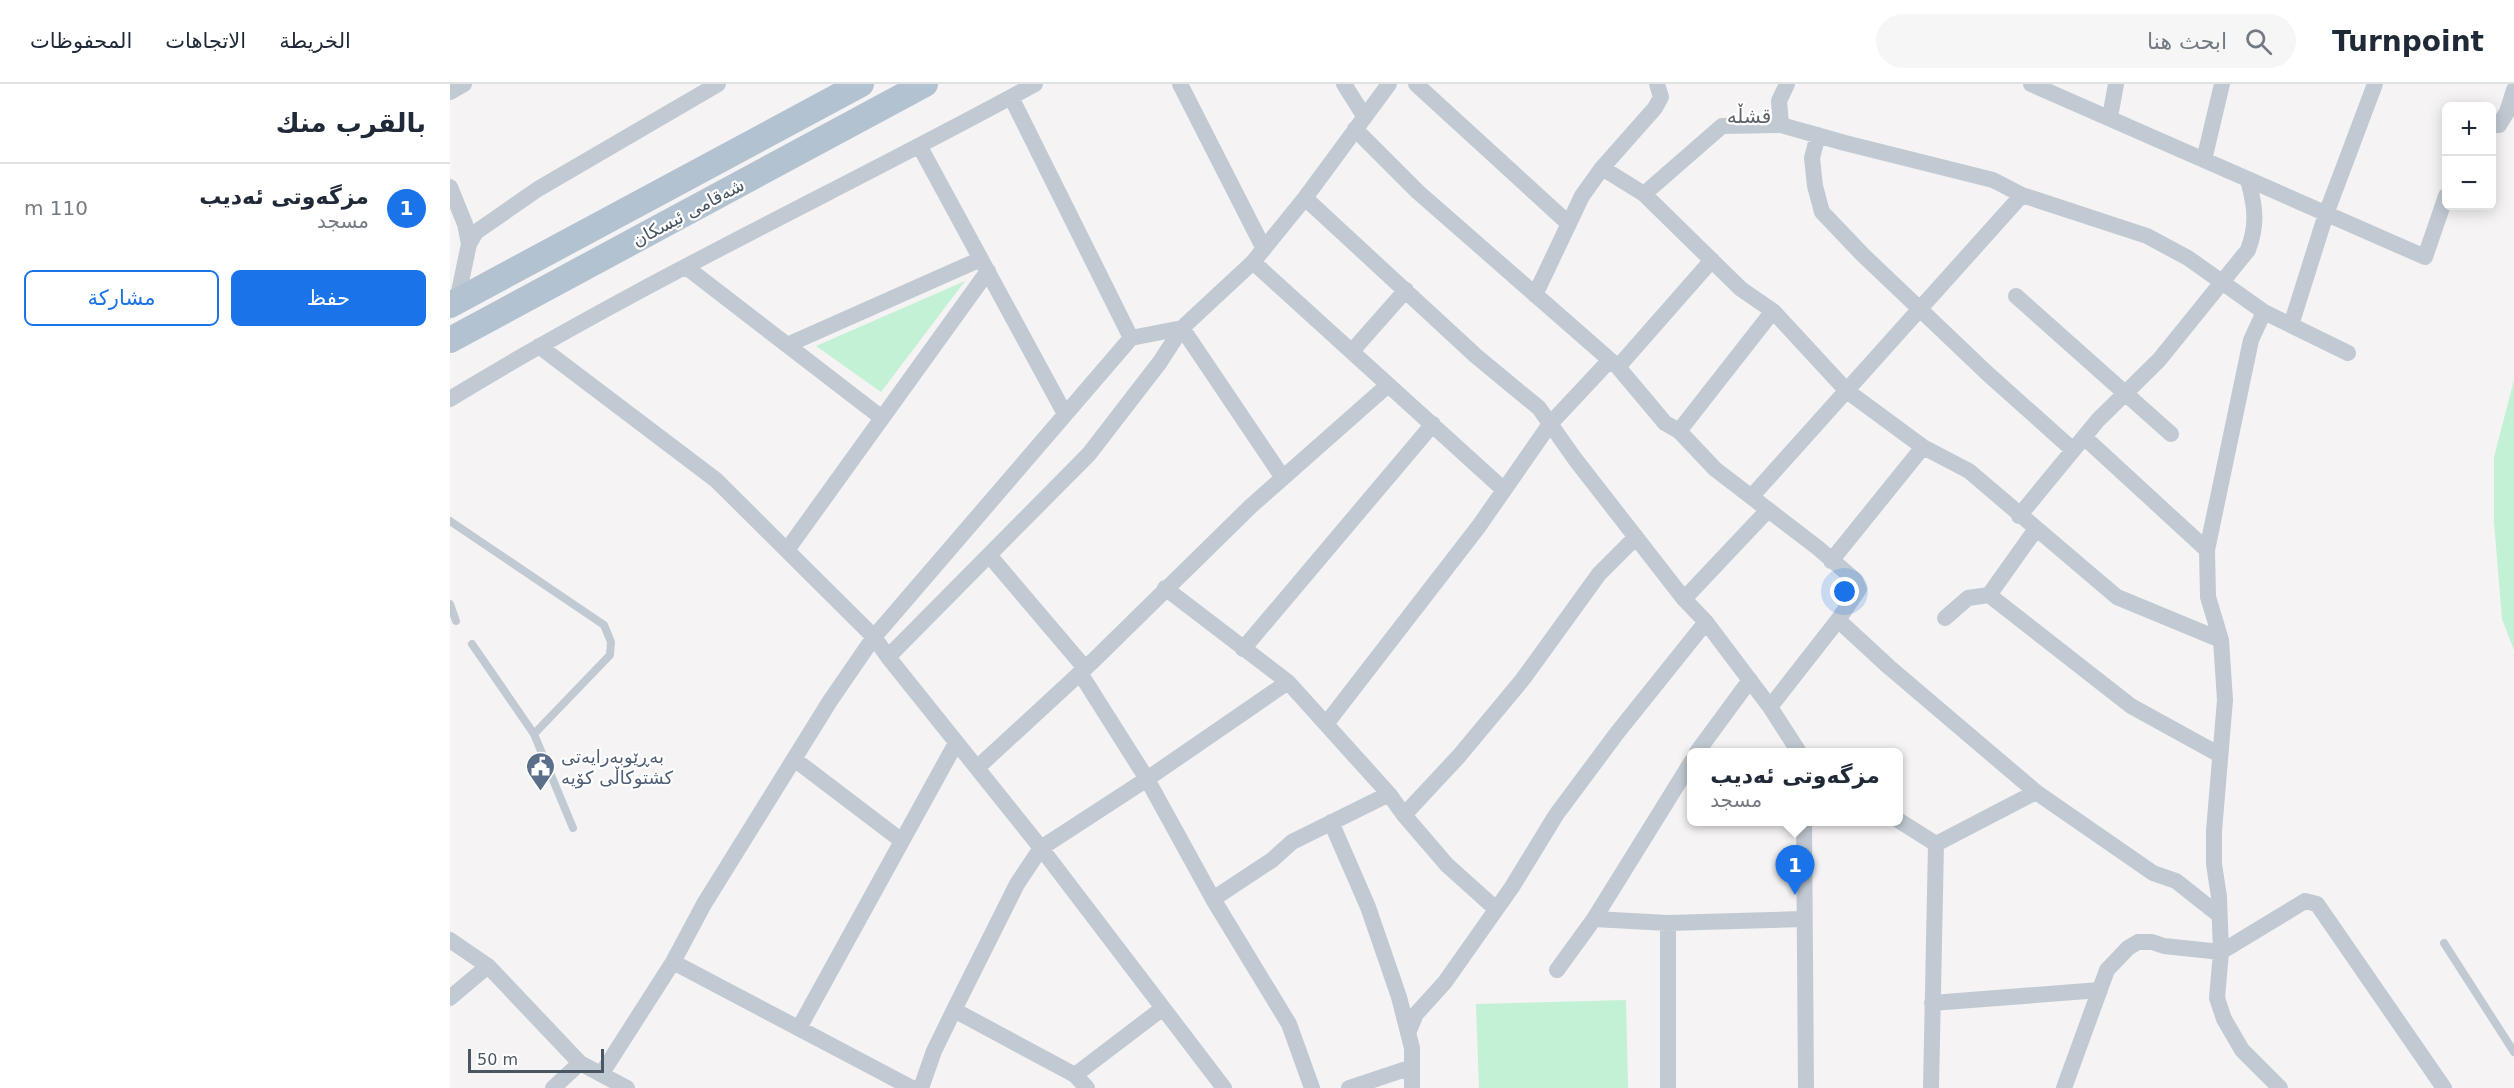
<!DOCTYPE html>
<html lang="ar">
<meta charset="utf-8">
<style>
:root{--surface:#fff;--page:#f6f6f7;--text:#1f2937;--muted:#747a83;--line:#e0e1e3;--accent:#1a73e8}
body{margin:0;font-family:"DejaVu Sans","Noto Naskh Arabic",sans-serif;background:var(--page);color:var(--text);direction:rtl}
.controls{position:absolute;right:18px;top:18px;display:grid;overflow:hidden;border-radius:9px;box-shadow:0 3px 15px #0003}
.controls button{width:54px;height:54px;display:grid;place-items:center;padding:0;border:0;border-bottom:2px solid var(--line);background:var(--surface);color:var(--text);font:30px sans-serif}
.scale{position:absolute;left:18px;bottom:15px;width:136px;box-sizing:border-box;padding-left:6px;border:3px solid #4a5661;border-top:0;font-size:16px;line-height:21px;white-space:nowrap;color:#4a5661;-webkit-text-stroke:4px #fff;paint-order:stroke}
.you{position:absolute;left:1395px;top:508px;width:21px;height:21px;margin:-15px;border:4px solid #fff;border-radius:50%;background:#1a73e8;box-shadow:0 0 0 9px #1a73e833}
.badge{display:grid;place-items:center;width:39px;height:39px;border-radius:50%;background:var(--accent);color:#fff;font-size:20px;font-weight:700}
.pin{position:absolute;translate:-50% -50px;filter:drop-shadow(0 2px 3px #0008)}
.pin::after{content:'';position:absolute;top:32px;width:21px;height:18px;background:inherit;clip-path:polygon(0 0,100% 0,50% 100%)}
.popup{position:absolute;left:1237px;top:664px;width:216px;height:78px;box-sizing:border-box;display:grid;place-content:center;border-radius:9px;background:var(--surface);filter:drop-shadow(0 2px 4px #0005);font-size:20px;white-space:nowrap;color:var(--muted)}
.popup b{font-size:22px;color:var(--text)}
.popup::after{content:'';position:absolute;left:50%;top:100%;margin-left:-12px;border:12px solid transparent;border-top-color:var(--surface)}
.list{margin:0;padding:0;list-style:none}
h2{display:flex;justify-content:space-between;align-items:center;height:78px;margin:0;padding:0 24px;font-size:26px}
h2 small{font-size:20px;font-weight:400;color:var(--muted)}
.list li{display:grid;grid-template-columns:39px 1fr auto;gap:18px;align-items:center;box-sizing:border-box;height:90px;padding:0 24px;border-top:2px solid var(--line)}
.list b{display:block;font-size:22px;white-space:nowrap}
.list p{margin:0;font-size:20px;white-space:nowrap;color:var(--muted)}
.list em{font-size:20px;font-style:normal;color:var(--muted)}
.actions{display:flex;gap:12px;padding:18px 24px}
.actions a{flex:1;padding:14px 0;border:2px solid var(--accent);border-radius:9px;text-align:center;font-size:21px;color:var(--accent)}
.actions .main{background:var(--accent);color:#fff}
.icon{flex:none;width:33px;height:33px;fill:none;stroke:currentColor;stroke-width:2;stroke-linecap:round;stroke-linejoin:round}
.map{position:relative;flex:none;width:2064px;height:1004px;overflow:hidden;direction:ltr}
header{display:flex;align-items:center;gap:36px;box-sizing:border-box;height:84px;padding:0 30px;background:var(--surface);border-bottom:2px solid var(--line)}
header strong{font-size:28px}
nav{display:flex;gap:33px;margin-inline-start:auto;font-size:21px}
.search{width:420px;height:54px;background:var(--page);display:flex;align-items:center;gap:15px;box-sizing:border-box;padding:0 21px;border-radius:33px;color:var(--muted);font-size:22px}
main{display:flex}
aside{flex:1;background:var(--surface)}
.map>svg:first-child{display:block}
.green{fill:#c3f1d5}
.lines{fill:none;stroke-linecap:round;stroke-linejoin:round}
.service{stroke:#c1cad2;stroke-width:8}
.minor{stroke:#c1cad2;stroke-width:16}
.primary{stroke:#b3c2d1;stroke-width:26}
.labels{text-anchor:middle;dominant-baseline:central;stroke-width:4.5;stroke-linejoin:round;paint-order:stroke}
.street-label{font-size:18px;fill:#4a5661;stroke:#fff}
.service-label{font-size:18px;fill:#4e5e75;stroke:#fff;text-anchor:start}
.neighbourhood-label{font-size:20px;fill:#5f6368;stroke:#fff}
</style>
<header>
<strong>Turnpoint</strong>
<div class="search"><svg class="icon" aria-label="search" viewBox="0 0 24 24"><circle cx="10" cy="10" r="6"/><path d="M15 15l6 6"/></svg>ابحث هنا</div>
<nav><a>الخريطة</a><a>الاتجاهات</a><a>المحفوظات</a></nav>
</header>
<main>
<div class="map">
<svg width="2064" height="1004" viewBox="0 0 2064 1004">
<rect width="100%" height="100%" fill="#f5f3f3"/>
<path class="green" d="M515,197L431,308L366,262Z
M2064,296V566L2052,535L2044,438V373Z
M1176,916L1178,1004H1029L1026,920Z"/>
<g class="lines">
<path class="service" d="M0,437L154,541L161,558L160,571L84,650L123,744
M0,520L6,537
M22,560L84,650
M1994,859L2064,968"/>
<path class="minor" d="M730,0L814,165
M894,0L914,32
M966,0L1119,140
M1581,0L1975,173L1996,112
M0,8L14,0
M561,13L681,254
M1660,33L1666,0
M1331,41L1329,17L1337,0
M2042,41H2049L2057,28L2064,6
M905,45L968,108L1168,283L1215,339L1229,347L1265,385L1368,464L1405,496L1409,505L1388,536L1320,623
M1368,51L1362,74L1365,102L1372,128L1413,171L1538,290L1623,366
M470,63L615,330
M1754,76L1772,0
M1152,84L1194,110L1291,205L1323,227L1397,307L1473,363L1519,387L1667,513L1771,556
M0,103L15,140L19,160
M1194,110L1272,42L1331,41L1395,59L1543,96L1572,111L1697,152L1738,174L1814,228L1898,269
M855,114L1026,272L1089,324L1125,375L1234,515L1256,538L1320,623L1349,668
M803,178L1053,405
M236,183L432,334
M1085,211L1132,112L1152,84L1205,24L1211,13L1207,0
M1566,212L1721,350
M7,217L19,160L26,148L88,105L268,0
M1814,228L1801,256L1757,466L1758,513L1771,556L1775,616L1764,747V780L1769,813L1771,868L1767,914L1774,935L1792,966L1830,1004
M1841,241L1876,130L1925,0
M337,261L531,175
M89,262L266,396L424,553L438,573L591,764L774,1004
M903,266L956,206
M1168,283L1262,176
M0,315C189,199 391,106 585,0
M1229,347L1323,227
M1634,353L1757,466
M1302,412L1572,111
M1569,432L1648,336L1709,276L1798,166C1808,140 1805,122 1798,96
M337,466L538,187
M539,471L635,584
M1381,477L1473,363
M715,504L838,598L939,710L954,731L997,781L1046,825
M1539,511L1681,622L1770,671
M1234,515L1318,426
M1495,534L1518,514L1539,511L1586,445
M1388,536L1439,583L1586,708L1703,789L1726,797L1769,831
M793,565L983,340
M438,573L639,370L710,278L732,244L803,178L855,114L939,0
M630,589L697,695L763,815L839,940L862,1004
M876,640L1029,442L1100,340L1159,277
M1247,668L1300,596
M344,675L452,757
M527,684L643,577L801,422L938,301
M954,731L1009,672L1073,595L1149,490L1186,453
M1448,736L1486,760
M881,738L918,823L949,913L962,964V1004
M1354,738L1356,1004
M763,815L822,776L842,758L939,710
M1144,835L1218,839L1353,835
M1218,839V1004
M0,856L38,882L130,979L177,1004
M223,878L462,1004
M1107,886L1144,835L1242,677
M0,914L38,882
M1482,919L1650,906
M504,926L625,991L637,1004
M349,944L506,659
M958,949L966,930L995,898L1062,803L1106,731L1167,649L1256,538
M152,989L223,878L254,820L380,617L424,553L681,254L732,244L833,394
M625,991L713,924
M103,1004L130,979
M471,1004L484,967L504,926L567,800L591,764L697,695L838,598
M899,1004L962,983
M1481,1004L1486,760L1586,708
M1614,1004L1657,886L1678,864L1688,858H1702L1714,862L1771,868L1855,817L1867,820L1994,1004"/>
<path class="primary" d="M0,221L411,0
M0,256L475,0"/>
</g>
<defs>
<symbol id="civic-pin" viewBox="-11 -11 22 30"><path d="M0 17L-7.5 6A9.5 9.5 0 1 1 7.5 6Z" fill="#5c6f8a" stroke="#fff"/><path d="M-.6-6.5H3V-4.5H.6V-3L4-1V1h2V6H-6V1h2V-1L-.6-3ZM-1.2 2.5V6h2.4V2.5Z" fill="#fff"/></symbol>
</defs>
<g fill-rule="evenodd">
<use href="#civic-pin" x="74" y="666" width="33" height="45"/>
</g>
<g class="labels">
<g class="street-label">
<text transform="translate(238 128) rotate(-28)">شەقامی ئیسکان</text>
</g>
<g class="service-label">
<text x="111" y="672">بەڕێوبەرایەتی<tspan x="111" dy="21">کشتوکاڵی کۆیە</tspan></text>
</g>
<g class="neighbourhood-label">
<text x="1299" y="32">قشڵه‌</text>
</g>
</g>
</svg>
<div class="controls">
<button>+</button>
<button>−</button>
</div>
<div class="scale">50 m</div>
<div class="you"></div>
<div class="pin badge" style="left:1345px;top:811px">1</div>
<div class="popup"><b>مزگەوتی ئەدیب</b>مسجد</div>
</div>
<aside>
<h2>بالقرب منك<small></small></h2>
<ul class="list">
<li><span class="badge">1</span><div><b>مزگەوتی ئەدیب</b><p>مسجد</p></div><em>110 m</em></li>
</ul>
<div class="actions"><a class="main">حفظ</a><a>مشاركة</a></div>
</aside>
</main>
